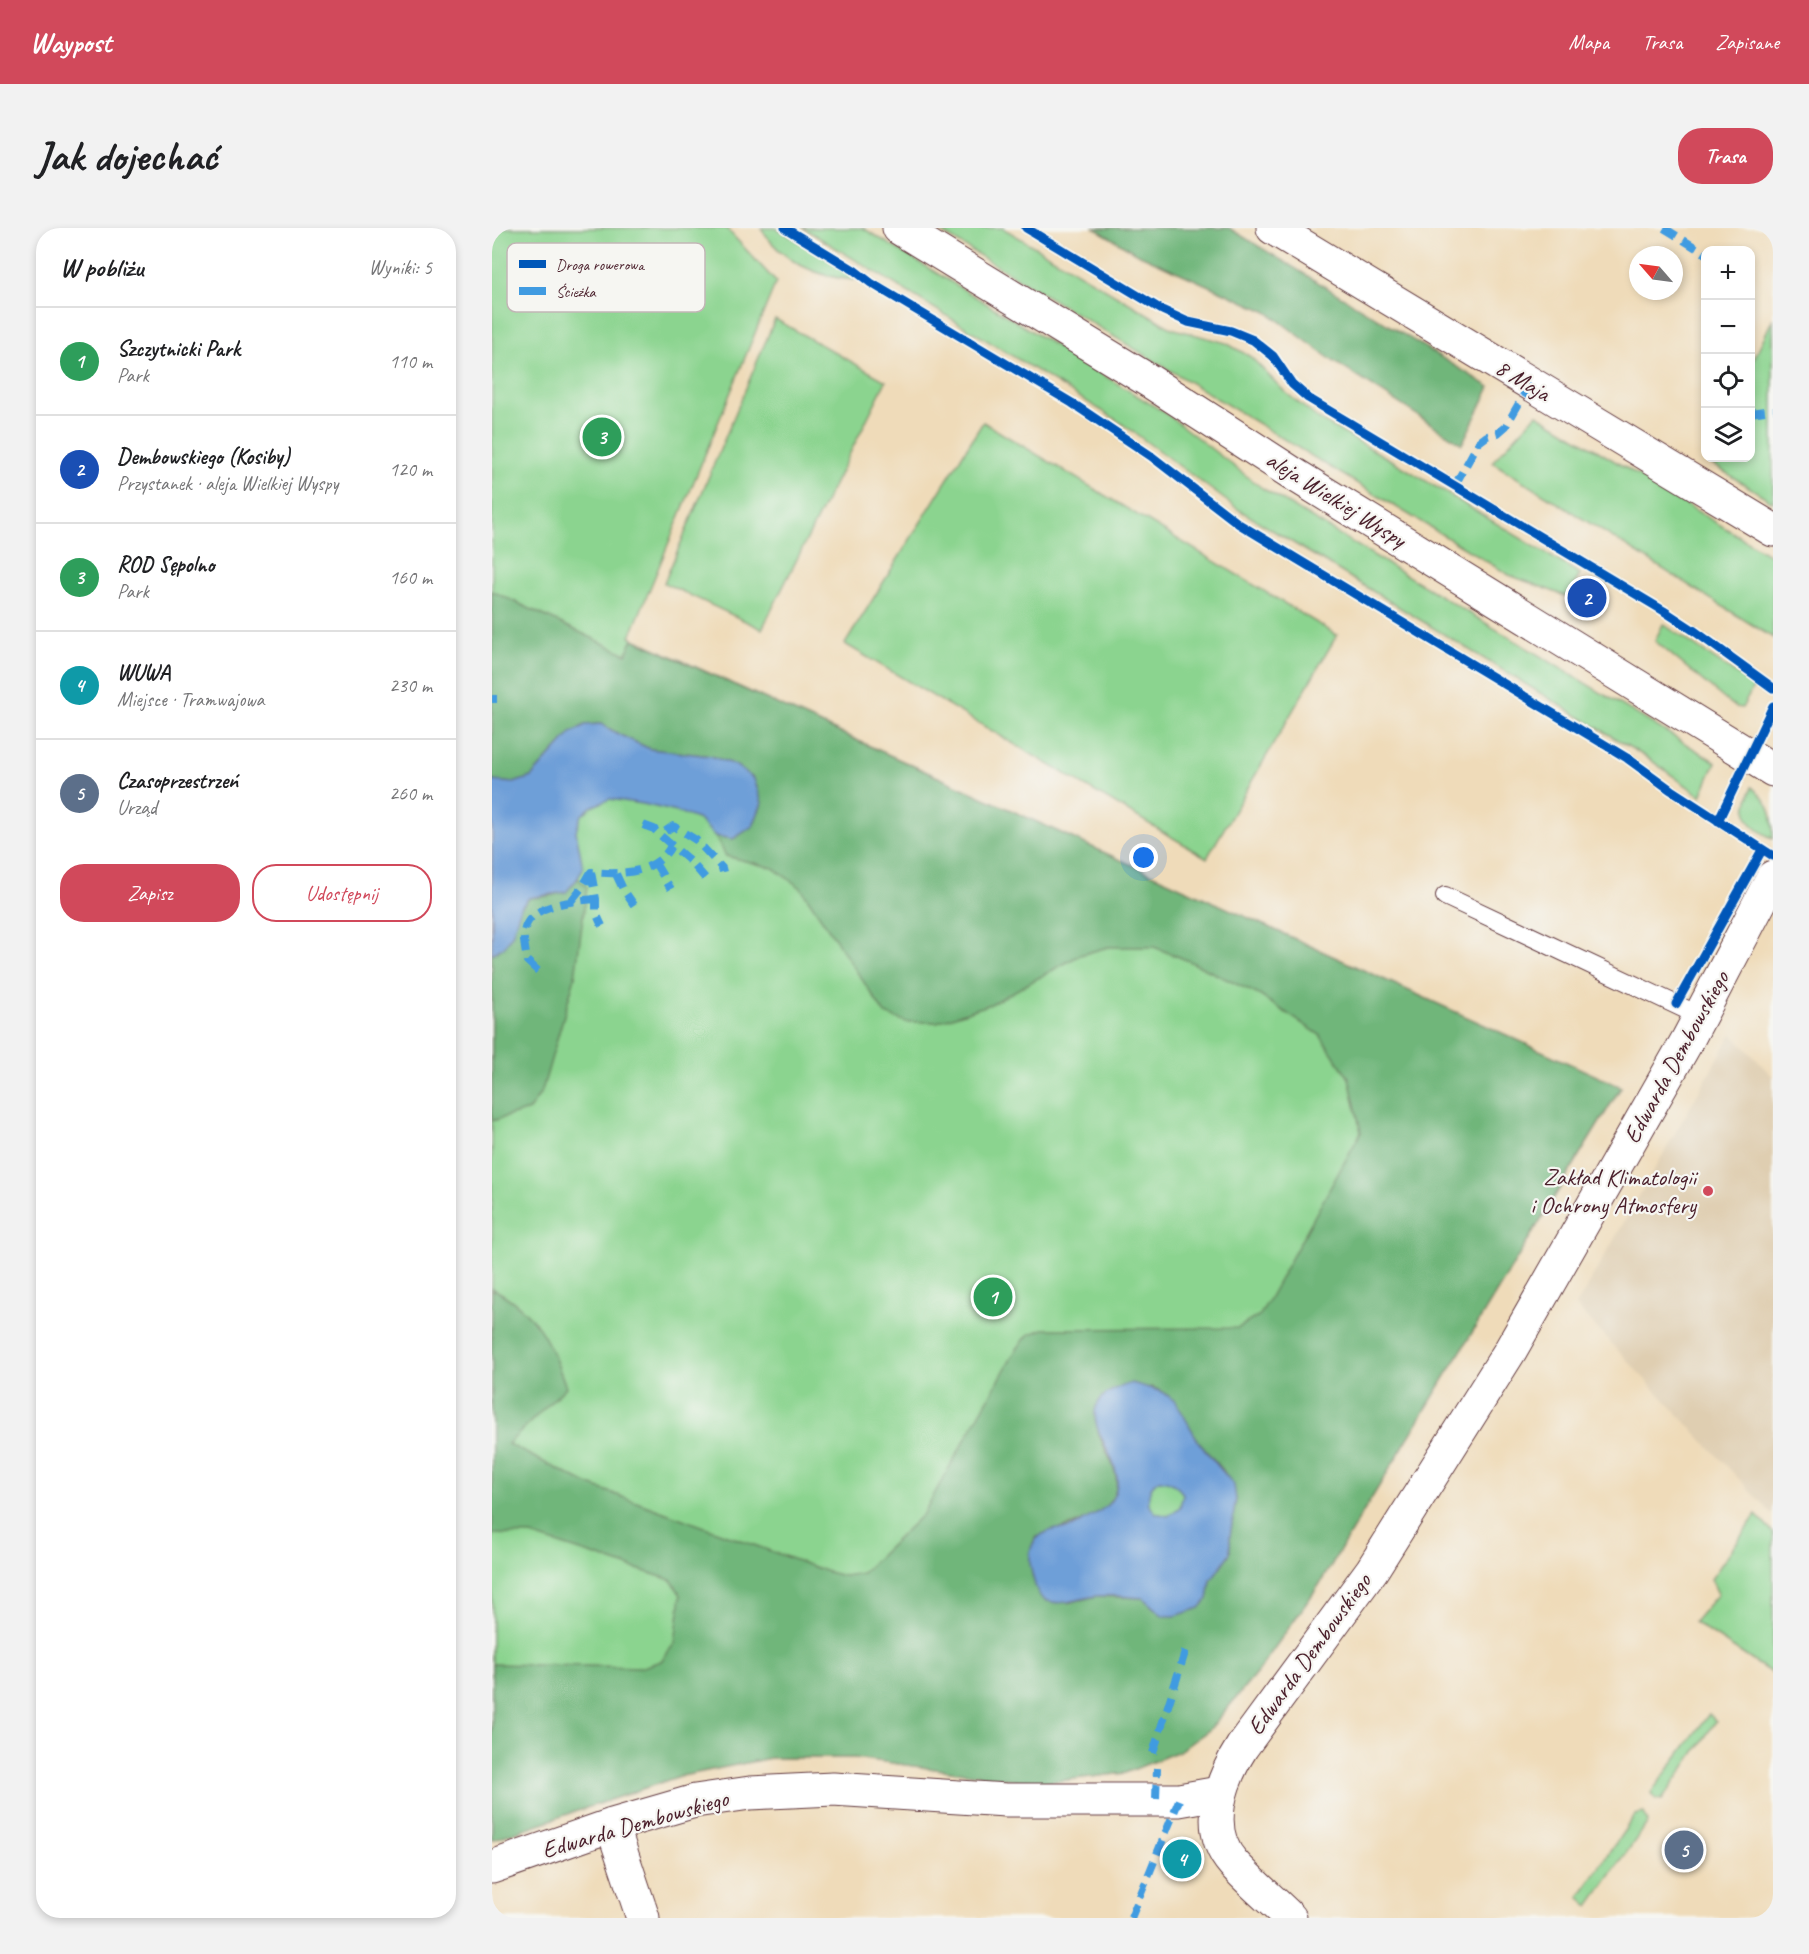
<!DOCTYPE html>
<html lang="pl">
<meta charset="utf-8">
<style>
:root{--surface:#fff;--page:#f2f2f2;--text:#202124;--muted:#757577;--line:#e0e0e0;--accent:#d1495b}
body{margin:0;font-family:Caveat,sans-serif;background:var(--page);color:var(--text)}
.controls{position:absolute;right:18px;top:18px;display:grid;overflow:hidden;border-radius:12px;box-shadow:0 3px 9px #0003}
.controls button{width:54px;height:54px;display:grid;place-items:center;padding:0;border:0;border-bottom:2px solid var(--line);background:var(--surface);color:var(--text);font:30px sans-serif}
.compass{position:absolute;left:1137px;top:18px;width:54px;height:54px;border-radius:50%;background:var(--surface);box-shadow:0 3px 9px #0003;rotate:298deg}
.you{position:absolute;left:652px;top:630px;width:21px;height:21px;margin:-15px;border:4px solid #fff;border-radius:50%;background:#1a73e8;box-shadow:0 0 0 9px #1a73e833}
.badge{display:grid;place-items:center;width:39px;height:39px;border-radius:50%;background:var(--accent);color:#fff;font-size:20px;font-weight:700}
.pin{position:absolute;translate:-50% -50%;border:3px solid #fff;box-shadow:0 2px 6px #0006}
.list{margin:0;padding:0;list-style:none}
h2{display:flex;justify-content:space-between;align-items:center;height:78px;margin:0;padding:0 24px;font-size:26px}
h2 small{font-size:20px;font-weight:400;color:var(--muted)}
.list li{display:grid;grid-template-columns:39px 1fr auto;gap:18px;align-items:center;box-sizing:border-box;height:108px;padding:0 24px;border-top:2px solid var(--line)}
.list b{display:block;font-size:22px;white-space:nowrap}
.list p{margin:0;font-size:20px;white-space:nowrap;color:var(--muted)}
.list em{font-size:20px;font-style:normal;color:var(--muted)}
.actions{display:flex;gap:12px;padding:18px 24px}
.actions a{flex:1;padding:14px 0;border:2px solid var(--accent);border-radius:24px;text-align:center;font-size:21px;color:var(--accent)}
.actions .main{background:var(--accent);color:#fff}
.icon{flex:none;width:33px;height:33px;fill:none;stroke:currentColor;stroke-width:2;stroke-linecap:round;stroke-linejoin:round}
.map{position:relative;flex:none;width:1281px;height:1690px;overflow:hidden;border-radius:24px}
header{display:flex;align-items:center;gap:36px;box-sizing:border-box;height:84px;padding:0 30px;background:var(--accent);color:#fff}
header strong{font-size:28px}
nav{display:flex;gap:33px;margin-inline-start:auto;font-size:21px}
.intro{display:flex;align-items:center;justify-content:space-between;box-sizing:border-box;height:144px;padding:0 36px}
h1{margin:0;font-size:42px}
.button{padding:15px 27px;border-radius:24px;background:var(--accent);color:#fff;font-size:21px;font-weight:700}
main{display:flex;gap:36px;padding:0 36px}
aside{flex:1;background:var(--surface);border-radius:24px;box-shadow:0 3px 9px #0003}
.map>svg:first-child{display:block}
.built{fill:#dfceb1}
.green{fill:#8bd48f;stroke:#6a7a5d;stroke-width:1.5}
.forest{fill:#70b67a;stroke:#5d6a52;stroke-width:1.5;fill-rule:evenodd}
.water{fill:#6e9fd8;stroke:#5c5f82;stroke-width:1.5;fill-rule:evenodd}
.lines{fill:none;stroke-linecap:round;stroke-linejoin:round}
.service-casing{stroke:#633b40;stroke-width:20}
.minor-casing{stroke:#633b40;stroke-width:35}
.tertiary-casing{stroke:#633b40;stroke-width:35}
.secondary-casing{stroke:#633b40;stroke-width:35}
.service{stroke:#fff;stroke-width:18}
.minor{stroke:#fff;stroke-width:33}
.tertiary{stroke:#fff;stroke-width:33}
.secondary{stroke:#fff;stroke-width:33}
.quiet{stroke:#409be1;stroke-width:8;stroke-dasharray:15 8;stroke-linecap:butt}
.cycleway-casing{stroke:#f6f6f2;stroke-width:13}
.cycleway{stroke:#0057b8;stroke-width:9}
.poi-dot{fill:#d1495b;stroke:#f6f6f2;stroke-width:2}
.labels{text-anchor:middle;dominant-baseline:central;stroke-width:4.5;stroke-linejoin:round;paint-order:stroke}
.street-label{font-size:24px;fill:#4a1f2b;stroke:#f6f6f2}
.poi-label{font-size:24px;fill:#4a1f2b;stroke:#f6f6f2;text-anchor:end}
.key{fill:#f6f6f2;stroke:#c2b6b6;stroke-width:1.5}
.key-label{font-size:16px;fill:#4a1f2b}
</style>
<header>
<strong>Waypost</strong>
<nav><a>Mapa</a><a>Trasa</a><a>Zapisane</a></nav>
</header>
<div class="intro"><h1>Jak dojechać</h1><a class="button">Trasa</a></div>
<main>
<aside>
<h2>W pobliżu<small>Wyniki: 5</small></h2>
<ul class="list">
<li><span class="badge" style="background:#2e9e5b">1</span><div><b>Szczytnicki Park</b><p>Park</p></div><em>110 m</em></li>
<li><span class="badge" style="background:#1a4fb4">2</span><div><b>Dembowskiego (Kosiby)</b><p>Przystanek · aleja Wielkiej Wyspy</p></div><em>120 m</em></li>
<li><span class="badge" style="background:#2e9e5b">3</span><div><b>ROD Sępolno</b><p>Park</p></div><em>160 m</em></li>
<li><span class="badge" style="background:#0f9aa8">4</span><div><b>WUWA</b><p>Miejsce · Tramwajowa</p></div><em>230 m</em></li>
<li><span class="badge" style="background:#5c6f8a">5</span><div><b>Czasoprzestrzeń</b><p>Urząd</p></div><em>260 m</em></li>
</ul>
<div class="actions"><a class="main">Zapisz</a><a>Udostępnij</a></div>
</aside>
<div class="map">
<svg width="1281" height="1690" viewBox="0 0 1281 1690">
<rect width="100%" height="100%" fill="#f6f6f2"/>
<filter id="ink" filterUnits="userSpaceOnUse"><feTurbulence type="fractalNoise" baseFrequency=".0167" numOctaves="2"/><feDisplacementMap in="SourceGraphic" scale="12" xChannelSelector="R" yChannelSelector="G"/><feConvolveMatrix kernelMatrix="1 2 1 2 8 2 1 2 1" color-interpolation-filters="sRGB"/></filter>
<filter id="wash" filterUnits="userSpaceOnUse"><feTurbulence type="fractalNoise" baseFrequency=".008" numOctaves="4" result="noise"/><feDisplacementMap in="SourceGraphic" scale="24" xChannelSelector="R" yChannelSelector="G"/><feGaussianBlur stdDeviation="1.35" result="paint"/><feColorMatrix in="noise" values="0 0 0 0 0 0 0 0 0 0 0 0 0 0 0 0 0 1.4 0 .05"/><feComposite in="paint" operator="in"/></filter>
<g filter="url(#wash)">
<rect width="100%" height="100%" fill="#efdbb9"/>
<path class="built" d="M1240,806L1281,849V1287L1084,1078Z"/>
<path class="green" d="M0,0H234L284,54L138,409L1129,859L827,1357L764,1446L717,1502L687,1523L633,1545L547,1555L363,1530H278L185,1549L0,1612Z
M269,0H284L365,47L362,52C324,49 289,33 269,0Z
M311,0H371L672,184L770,260L1224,534L1209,568L1157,531L747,282L625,192Z
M442,0H511L679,100L734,115L759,129L793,164L828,192L906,236L1088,346L1076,369L1017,347Z
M1281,90V274L1213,232L1214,230H1258L1259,137Z
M283,91L394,153L270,401L172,355Z
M1045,186L1281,329V410L1000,234Z
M491,194L845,407L715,630L353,416Z
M1171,396L1262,458L1250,480L1244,479L1237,475L1163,413Z
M1260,559C1280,576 1281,586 1281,611C1253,596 1249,588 1260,559Z
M1264,1287L1281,1305V1446L1202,1394L1226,1366L1219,1351Z
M1217,1486L1224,1493L1170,1572L1164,1571L1159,1565Z
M1152,1585L1156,1594L1097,1678L1087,1669L1143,1587Z"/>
<path class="forest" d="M602,0H737L998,159L970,216L841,133L775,84L648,27Z
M0,363L134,426L141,411L1129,859L827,1357L764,1446L717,1502L687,1523L633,1545L547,1555L363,1530H278L185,1549L0,1612V1436L151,1439L169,1433L183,1415L189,1367L179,1352L39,1307L0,1306V1060C46,1085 57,1113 74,1159L16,1216L95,1256L336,1344L352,1348L370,1345L431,1286L524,1122L536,1107L551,1101L746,1100L768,1087L869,904L857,850L828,807L767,767L697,733L662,719H616L588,727L499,776L445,794H414L393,786L309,660L281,640L234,628L223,608L241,611L261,598L270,575L262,551L243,537L219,528L158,521L128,507L109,496L93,497L79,505L39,549L22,555L0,553ZM659,1159L671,1164L683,1174L708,1216L731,1242L744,1271L738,1308V1325L719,1352L716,1371L671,1388L651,1370L605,1368L575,1375L546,1365C540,1346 535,1330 543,1310C578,1296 646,1286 618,1231C609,1213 602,1199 605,1178Z
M86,650L95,659L83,749L50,863L37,882L0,893V726L12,719L29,679L37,670C61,668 69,668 86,650Z"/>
<path class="water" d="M109,496L128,507L158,521L219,528L243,537L262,551L270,575L261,598L241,611L223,608L207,592L189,585L151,576L118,571L99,579L89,588L84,603L91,640L86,650L74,664L37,670L29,679L20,707L12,719L0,726V553L22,555L39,549L79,505L93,497Z
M640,1155L671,1164L684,1174L708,1216L742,1257L744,1271L738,1308V1325L719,1352L716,1371L708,1380L683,1388H671L651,1370C636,1369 620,1367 605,1368C588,1370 567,1380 551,1371C544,1366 542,1353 540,1346C534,1322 539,1307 564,1301C568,1301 573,1301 578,1300C583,1298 589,1294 594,1291C610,1282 623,1276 625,1255C627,1219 565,1175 640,1155ZM667,1252C678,1252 685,1257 691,1266L688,1279L676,1288L664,1285L657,1277C656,1266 657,1258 667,1252Z"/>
</g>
<g filter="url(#ink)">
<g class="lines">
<defs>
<path id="service" d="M953,668L1208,788"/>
<path id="minor" d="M781,0L1281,302
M120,1597L151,1690
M0,1639L120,1597L203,1573L258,1565L341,1561L514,1572H687L727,1565"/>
<path id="tertiary" d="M798,1690C780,1672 759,1655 741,1635C711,1601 729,1552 750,1519L880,1342L1018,1123L1196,811L1281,649"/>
<path id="secondary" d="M407,0L659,154L803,247L1281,542"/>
</defs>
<use href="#service" class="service-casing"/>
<use href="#minor" class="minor-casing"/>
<use href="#tertiary" class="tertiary-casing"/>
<use href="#secondary" class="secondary-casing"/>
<use href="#service" class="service"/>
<use href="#minor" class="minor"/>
<use href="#tertiary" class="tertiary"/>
<use href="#secondary" class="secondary"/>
<path class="quiet" d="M1172,0L1214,26
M1258,185L1281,182
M963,257L987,214L995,208L1006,205L1014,198L1038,156
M0,471H5
M151,597L162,601L168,607
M163,635L179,661
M99,644L104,671V685L110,698
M124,646L131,661L142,677
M213,650L199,634L168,607L181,598L204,612L230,640L231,644
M79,673L91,658L99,644C128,647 164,646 179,618
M46,743L35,733C34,724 31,713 32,704C36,676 82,673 104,671
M661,1525L695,1418
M664,1571L665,1540
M639,1690L687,1572"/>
<defs>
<path id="cycleway" d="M293,0L362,42L379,55L580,175L659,228L747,296L1135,530L1179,562L1281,628
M534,0L670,82L696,94L739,103L761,112L781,128L800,156L816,170L1172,383L1201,402L1281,460
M1226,593L1281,478
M1184,776L1270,622"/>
</defs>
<use href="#cycleway" class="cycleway-casing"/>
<use href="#cycleway" class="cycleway"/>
</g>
</g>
<circle class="poi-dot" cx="1216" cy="963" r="6"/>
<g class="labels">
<g class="street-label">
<text transform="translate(1031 152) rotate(31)">8 Maja</text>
<text transform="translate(844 271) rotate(32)">aleja Wielkiej Wyspy</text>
<text transform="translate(1184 829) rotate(-61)">Edwarda Dembowskiego</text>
<text transform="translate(817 1426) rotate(-54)">Edwarda Dembowskiego</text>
<text transform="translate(143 1596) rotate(-16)">Edwarda Dembowskiego</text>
</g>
<g class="poi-label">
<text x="1204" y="949">Zakład Klimatologii<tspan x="1204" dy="28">i Ochrony Atmosfery</tspan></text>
</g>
</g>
<rect x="15" y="15" width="198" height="69" rx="9" class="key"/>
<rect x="27" y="32" width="27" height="8" fill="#0057b8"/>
<rect x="27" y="59" width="27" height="8" fill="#409be1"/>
<g class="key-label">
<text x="64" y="42">Droga rowerowa</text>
<text x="64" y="69">Ścieżka</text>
</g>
</svg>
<div class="controls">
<button>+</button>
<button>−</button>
<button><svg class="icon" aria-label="locate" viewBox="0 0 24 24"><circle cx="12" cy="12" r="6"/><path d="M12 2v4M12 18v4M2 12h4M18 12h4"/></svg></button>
<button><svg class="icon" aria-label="layers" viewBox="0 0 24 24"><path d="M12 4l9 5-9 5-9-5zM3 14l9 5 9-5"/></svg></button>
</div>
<svg class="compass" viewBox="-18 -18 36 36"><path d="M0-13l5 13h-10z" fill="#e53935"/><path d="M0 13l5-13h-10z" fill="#757577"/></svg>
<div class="you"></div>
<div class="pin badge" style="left:501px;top:1069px;background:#2e9e5b">1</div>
<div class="pin badge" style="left:1095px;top:370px;background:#1a4fb4">2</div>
<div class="pin badge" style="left:110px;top:209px;background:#2e9e5b">3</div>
<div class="pin badge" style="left:690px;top:1631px;background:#0f9aa8">4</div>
<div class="pin badge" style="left:1192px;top:1622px;background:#5c6f8a">5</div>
</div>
</main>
